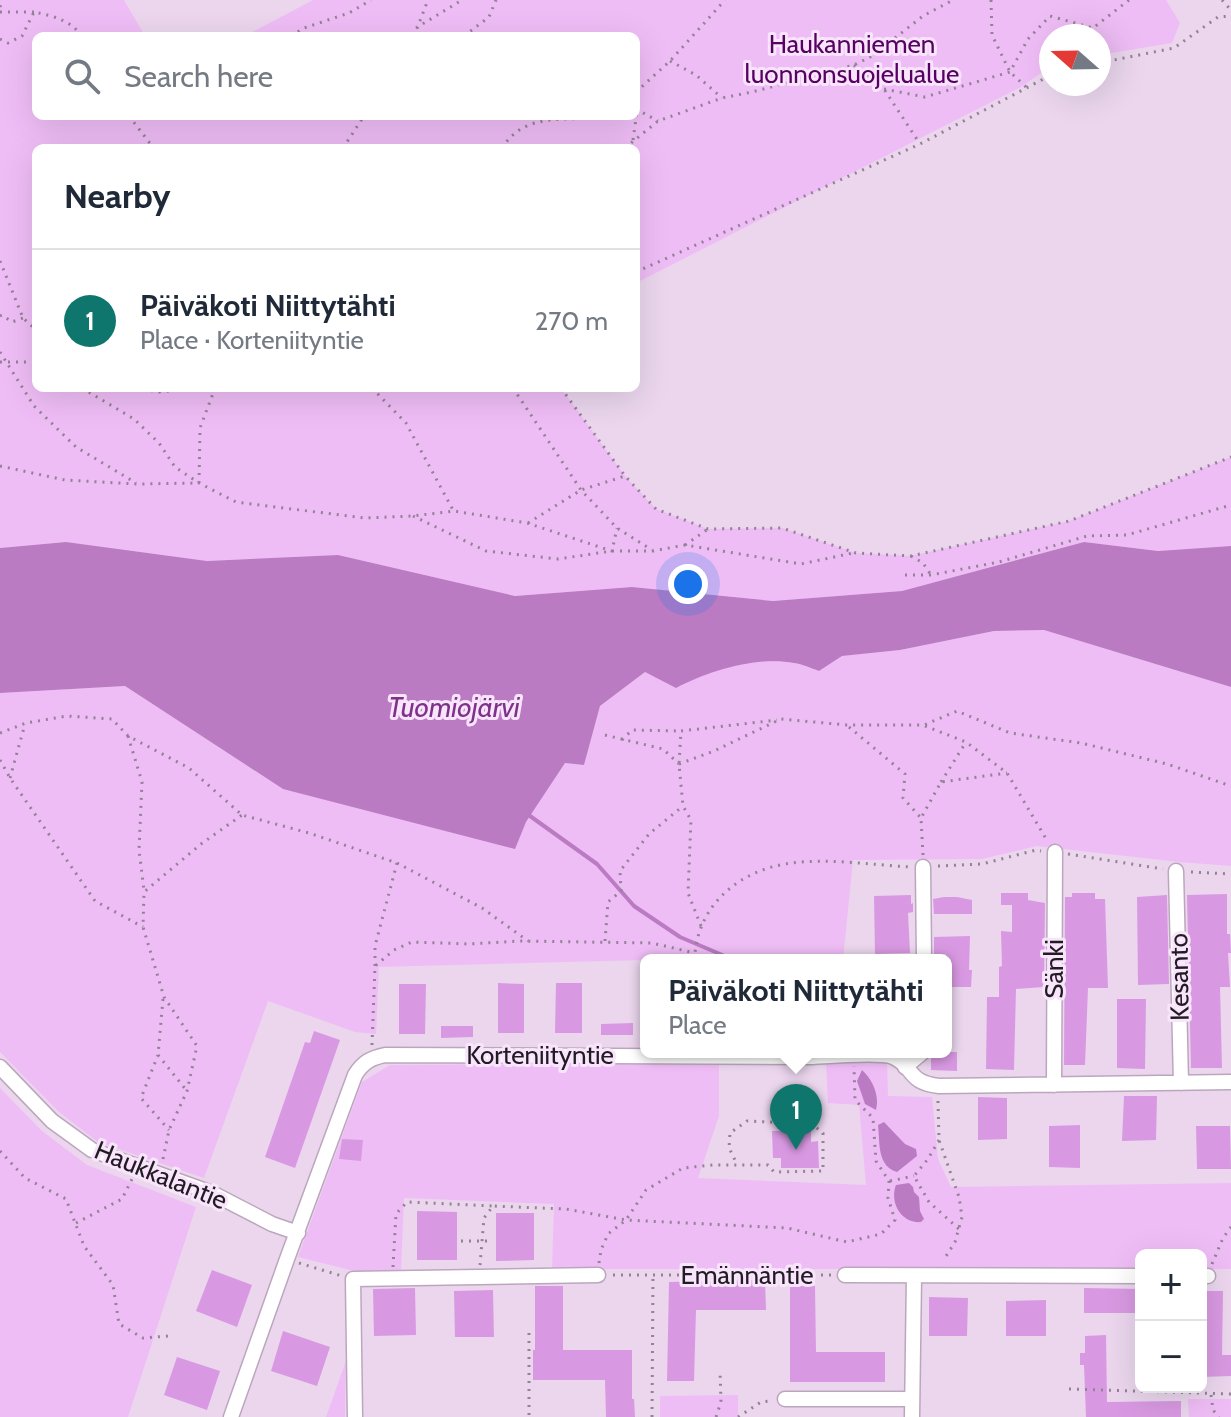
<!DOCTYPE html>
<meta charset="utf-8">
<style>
:root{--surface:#fff;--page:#f2f2f3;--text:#1f2937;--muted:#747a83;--line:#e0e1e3;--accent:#0f766e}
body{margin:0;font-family:Cabin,sans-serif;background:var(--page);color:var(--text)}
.controls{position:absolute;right:24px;bottom:24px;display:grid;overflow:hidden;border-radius:12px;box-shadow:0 8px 32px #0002}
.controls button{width:72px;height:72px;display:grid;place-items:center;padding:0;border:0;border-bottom:2px solid var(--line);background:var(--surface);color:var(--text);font:40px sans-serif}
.compass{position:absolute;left:1039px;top:24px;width:72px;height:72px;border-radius:50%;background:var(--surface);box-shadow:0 8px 32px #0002;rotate:290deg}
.you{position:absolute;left:688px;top:584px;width:28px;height:28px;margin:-20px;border:6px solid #fff;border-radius:50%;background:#1a73e8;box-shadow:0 0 0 12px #1a73e833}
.badge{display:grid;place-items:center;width:52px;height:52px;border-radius:50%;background:var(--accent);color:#fff;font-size:26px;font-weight:700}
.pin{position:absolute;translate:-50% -66px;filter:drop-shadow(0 2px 4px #0008)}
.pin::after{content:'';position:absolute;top:42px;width:28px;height:24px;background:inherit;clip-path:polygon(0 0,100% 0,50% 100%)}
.popup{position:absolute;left:640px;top:954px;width:312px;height:104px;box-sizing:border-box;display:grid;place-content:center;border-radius:12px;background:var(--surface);filter:drop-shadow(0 2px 6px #0005);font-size:26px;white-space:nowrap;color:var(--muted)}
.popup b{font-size:30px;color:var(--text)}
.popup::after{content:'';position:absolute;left:50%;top:100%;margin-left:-16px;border:16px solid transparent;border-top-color:var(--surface)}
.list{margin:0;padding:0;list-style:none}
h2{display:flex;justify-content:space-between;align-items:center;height:104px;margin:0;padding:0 32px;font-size:34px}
h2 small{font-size:26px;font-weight:400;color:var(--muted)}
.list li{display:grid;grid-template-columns:52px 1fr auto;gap:24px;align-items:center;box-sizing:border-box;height:144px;padding:0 32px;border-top:2px solid var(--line)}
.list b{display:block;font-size:30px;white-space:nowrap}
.list p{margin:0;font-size:26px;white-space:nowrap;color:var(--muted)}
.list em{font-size:26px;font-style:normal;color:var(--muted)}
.icon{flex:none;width:44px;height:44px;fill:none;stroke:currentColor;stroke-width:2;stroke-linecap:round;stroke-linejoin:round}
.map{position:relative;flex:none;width:1231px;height:1417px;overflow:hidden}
.search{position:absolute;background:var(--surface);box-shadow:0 8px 32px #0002;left:32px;top:32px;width:608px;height:88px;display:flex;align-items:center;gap:20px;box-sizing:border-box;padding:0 28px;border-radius:12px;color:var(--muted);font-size:30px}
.panel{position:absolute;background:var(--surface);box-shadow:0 8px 32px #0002;left:32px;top:144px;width:608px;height:248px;border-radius:12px}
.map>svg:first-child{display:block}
.green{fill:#efbdf6;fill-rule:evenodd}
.water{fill:#ba7bc2}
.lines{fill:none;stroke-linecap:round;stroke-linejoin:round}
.stream{stroke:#ba7bc2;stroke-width:4}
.building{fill:#d999e2}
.street-casing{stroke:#bba7bd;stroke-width:17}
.path{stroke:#918393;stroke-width:3;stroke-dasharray:2 6;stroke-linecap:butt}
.street{stroke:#fff;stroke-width:14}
.labels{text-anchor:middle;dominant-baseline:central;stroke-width:6;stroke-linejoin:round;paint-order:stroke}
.park-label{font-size:26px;fill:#570262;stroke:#f8e4fb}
.street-label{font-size:26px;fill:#221b23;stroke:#f8e4fb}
.water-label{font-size:28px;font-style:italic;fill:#7e3189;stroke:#f8e4fb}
</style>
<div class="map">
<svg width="1231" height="1417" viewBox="0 0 1231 1417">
<rect width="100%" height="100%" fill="#ebd6ee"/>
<path class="green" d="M0,0H124L145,36H36V116H636V36H245L313,0H1166L1180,23L1172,43L1099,55V36H1051V66L1021,87L636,283V148H36V388H561L625,476L656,509L708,529L782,528L856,553L911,556L1069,521L1231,457V546L1158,551L1084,542L902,591L773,601L632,587L515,596L338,555L207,561L66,542L0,548Z
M1044,630L1231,687V866L1179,862L1037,846L982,859L853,860L843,960H646L379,967L376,1034L355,1032L268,1001L204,1178L98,1142L59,1112L0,1052V693L125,686L283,789L526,822L565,763L584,765L600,706L645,672L676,687C710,671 756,656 794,663C802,664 811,668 819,671L842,656L900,650L994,631Z
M718,1052H913L887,1062L888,1096L932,1097L938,1159L951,1187L1231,1183V1269H1201V1255H1141V1269H552L554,1204L404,1198L401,1271H354L298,1257L362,1082L390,1065L718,1063ZM826,1062L828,1103L859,1105L866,1185L698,1178L719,1116V1063Z
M0,1088L42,1131L87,1165L196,1207L128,1417H0Z
M346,1361L345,1417H326Z
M738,1395V1417H660V1396Z
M1188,1399H1231V1417H1189Z"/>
<path class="water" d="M66,542L207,561L338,555L515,596L632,587L773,601L902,591L1084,542L1158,551L1231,546V687L1044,630L994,631L900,650L842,656L819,671C811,668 802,664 794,663C756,656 709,671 676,688L645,672L600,706L584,765L565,763L526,822L515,849L283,789L125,686L0,693V548Z
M862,1070C872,1079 880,1095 876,1110L865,1104L857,1081Z
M884,1122L905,1144L916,1149L917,1156L897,1172C877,1166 880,1143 878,1125Z
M909,1183L913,1187L914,1192L919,1197L920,1211L924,1219L921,1222C902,1224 889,1203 896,1185Z"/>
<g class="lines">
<path class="stream" d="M530,816L597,864L634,906L680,937L734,960"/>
</g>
<path class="building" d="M1001,893H1028V900L1045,903L1044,987L1016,989L1014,1070L986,1069L987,997H999V967L1002,966L1001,931L1012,932V905H1001Z
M1072,893H1095V899H1105L1108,988H1088L1085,1065H1064L1065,897H1072Z
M1227,894V934H1230L1231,953H1228L1230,987H1220L1222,1068H1191L1187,895Z
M911,895V904L913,903V912L908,913L910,953L875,954L874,896Z
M1167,895L1169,984L1138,985L1137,897Z
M944,897H957L972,900V914H934L933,899Z
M970,936L969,970H972L971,987H946V954L934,955V937Z
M498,983L524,984V1033H498Z
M556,983H582V1033H555Z
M399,984H426L425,1034H399Z
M1117,999H1146L1145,1069L1117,1068Z
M633,1023V1035H601V1024Z
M441,1026H473V1037L441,1038Z
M314,1031L340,1040L295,1168L265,1157L305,1042L310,1043Z
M933,1052H957V1071L931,1070V1058Z
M1124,1096H1157L1156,1140L1122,1141Z
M978,1097L1007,1098V1139L978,1140Z
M1080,1125V1168L1049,1167V1126Z
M1196,1126H1230L1231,1169H1197Z
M811,1130V1142L818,1141L819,1168H781V1158H773L772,1131Z
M342,1139L363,1140L361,1161L339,1159Z
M417,1211L457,1212V1260H417Z
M496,1213H534V1260L496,1261Z
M212,1270L252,1285L237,1327L196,1311Z
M765,1280L766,1310H696L694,1381H667L669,1282Z
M535,1286H563V1350H632V1399H634L635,1417H606L605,1380H533V1350H535Z
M790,1286H815L816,1352H885V1382H790Z
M415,1288L416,1335L374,1336L373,1289Z
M1084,1288L1141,1289V1313H1084Z
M493,1290L494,1337H455L454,1291Z
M1201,1291H1223L1222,1355H1231V1376L1201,1377Z
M929,1297L968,1298L967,1336H929Z
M1046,1300V1336H1006V1301Z
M283,1331L330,1347L317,1386L271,1371Z
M1106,1335L1107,1402L1181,1401V1417H1086L1084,1365H1080V1353H1085V1336Z
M177,1357L220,1371L207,1410L164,1395Z"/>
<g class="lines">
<defs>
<path id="street" d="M923,867L924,960
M1176,871L1181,1083
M0,1067L52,1121L92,1150L212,1193L272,1224L298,1233
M905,1067L923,1052
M1054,1085L1055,852
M845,1275L1141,1276
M1201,1276H1208
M785,1399H912
M231,1417L287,1259L355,1075C363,1062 371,1058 385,1055L812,1057C829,1056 881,1052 893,1057C915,1067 906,1082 939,1086L1231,1082
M355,1417L353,1279L598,1275
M912,1417L914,1276"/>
</defs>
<use href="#street" class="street-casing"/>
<path class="path" d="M991,0L992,35L1010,72L1026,87
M1222,0L1231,10
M0,7L2,0
M0,12H34
M416,28L462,0
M291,36L304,28L349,13L371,0
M414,36L428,0
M464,36L489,17L496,0
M0,39L8,43L22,36L34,12C53,16 70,20 82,36
M670,61L696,75L722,98
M1099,63L1174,48L1218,17L1231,16
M854,65L884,89L920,144
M884,89L925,97L1010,72L1028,39L1050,16L1093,28L1129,0
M636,92L670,61L725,0
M636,109L658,121
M129,116L149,142L157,148
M633,140L637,111
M343,148L364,116
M502,148C526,110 566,123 603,116
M625,148L658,121L722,98L752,92L854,65L872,56L923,16L953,0
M0,261L23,318L36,330
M636,272L920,144L1051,75
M0,316L2,315L12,322L23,318
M0,352L34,406L76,447L136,483
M0,362H34L36,365
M82,388L134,419L159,443L175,467L199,483L236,502L364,518L413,516L454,511L527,523L612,551L617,528
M135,388L159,392L196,388
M372,388L406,423L453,510
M513,388L581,490L617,528L652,550
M561,388L625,476L656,509L708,529L782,528L856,553L911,556L1069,521L1231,457
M0,466L65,480L137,484L199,483
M199,483L200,428L215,388
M413,516L486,551L558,559L612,551H653L685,545L801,564L853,553
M528,523L581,490L625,476
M685,545L708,529
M911,556L923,563L931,575
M905,575H931L999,562L1087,536L1127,535L1231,505
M925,726L966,742L1007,773L1048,842
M849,727L905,774L903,798L921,818
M0,733L26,723L67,716L112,719L128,736L189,768L242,815L309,833L397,863L482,908L528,941
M605,735L663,749L679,764
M128,736L142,782L139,850L144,890
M622,740L632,730L681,731
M0,760L10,778L95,901L143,927
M679,764L714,751L781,719L847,725H924L957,711L1010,733L1081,743L1167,764L1231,786
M10,778L25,724
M941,782L966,742
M1068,854L1163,869
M923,855L921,818L941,782L1007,773
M938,866L982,864L1036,850L1041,851
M1191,872L1231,874
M701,926L688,893L691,820L683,806L679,764L681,731L777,720
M605,941L608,902L621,891L620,871L649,834L683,806
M708,960L695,953C700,902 742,869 792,863C828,858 873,865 911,867
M375,966V946L397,863
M163,999L158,1055L141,1098L169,1130
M372,1045L375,966L394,950L412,942L469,944L520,941L652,943L695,953
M158,1055L187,1091
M938,1101L939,1140L959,1197L962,1217L955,1242L943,1261
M939,1140L928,1159L914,1176L929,1202L960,1230
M0,1151L25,1178L66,1199L84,1246L113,1285L119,1324L143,1338L168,1336
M163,1159L169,1130L187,1091L197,1046L164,997L143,927L144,892L201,844L242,815
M890,1181L914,1176
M76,1223L122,1199L133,1177
M461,1241H492
M299,1263L342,1276
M599,1263L601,1250L608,1234L626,1220L646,1190L683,1168L713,1165H768L774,1172L823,1171V1133L812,1124L747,1121L730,1133L729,1148L737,1164
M1212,1264L1223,1238L1231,1227
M480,1265L484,1218L493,1206L566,1209L626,1220L787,1228L847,1242L881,1234L895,1220L888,1198L889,1181L876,1161L873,1118L855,1100L854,1066
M393,1267L396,1214L407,1202L493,1206
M613,1275H833
M529,1333V1417
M1069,1389L1231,1394
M1211,1395L1213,1410L1219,1417
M652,1417L653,1274
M716,1417L721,1402L720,1371
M738,1417L761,1402L770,1401"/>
<use href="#street" class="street"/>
</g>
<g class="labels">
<g class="park-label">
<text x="852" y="44">Haukanniemen<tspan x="852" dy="30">luonnonsuojelualue</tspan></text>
</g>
<g class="street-label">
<text transform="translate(1054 969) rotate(-90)">Sänki</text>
<text transform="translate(1179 977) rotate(-91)">Kesanto</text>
<text x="540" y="1055">Korteniityntie</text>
<text transform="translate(161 1175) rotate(22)">Haukkalantie</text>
<text x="747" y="1275">Emännäntie</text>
</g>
<g class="water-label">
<text x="454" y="707">Tuomiojärvi</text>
</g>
</g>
</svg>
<div class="controls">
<button>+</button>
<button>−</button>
</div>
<svg class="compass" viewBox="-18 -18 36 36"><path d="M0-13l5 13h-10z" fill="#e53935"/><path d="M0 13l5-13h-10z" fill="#747a83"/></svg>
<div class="you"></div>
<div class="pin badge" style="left:796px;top:1150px">1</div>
<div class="popup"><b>Päiväkoti Niittytähti</b>Place</div>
<div class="search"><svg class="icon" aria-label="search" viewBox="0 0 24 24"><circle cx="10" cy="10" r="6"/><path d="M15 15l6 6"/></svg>Search here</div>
<section class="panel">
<h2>Nearby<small></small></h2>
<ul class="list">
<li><span class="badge">1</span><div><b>Päiväkoti Niittytähti</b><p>Place · Korteniityntie</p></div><em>270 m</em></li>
</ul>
</section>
</div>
